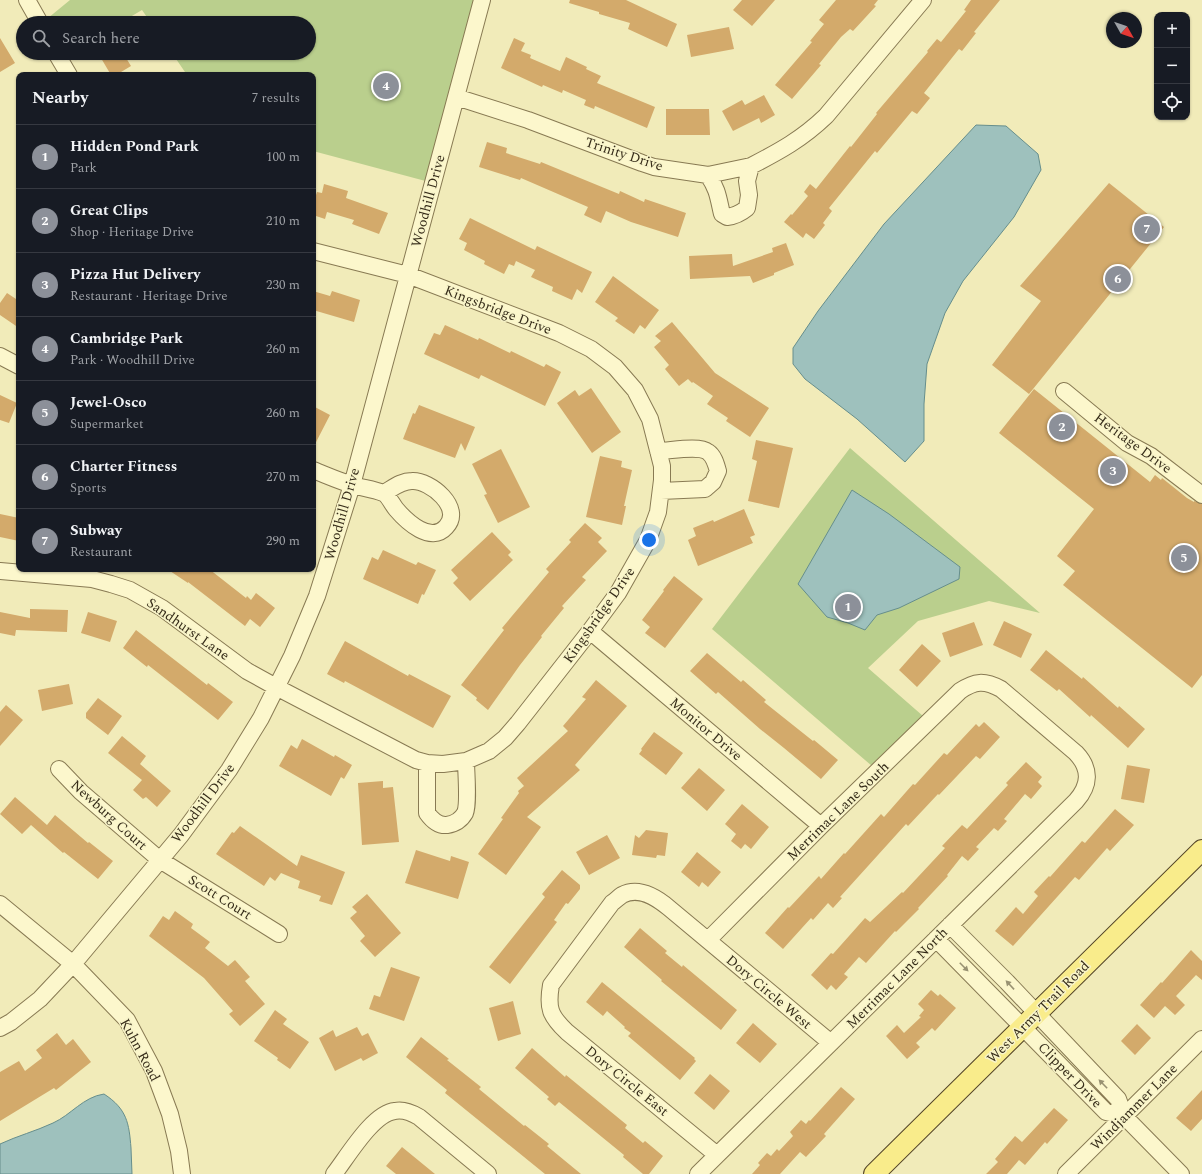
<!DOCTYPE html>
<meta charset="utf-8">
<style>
:root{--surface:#171b24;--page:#242831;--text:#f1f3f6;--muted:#9ea1a6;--line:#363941;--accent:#8c9099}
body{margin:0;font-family:Spectral,serif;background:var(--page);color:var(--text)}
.controls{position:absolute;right:12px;top:12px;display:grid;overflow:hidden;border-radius:8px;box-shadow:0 1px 3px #0004}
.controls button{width:36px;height:36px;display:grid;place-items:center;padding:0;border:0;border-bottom:1px solid var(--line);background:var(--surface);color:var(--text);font:20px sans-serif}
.compass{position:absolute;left:1106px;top:12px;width:36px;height:36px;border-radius:50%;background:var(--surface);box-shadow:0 1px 3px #0004;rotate:130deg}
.you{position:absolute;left:649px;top:540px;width:14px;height:14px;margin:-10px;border:3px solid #fff;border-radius:50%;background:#1a73e8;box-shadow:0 0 0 6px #1a73e833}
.badge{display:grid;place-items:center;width:26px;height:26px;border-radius:50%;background:var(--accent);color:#fff;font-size:13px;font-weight:700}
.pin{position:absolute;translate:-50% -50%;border:2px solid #fff;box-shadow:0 1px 4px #0006}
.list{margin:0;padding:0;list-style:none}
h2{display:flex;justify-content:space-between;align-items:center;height:52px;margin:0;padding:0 16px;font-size:17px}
h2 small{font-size:13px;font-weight:400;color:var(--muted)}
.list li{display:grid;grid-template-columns:26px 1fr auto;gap:12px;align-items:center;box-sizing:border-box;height:64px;padding:0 16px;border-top:1px solid var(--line)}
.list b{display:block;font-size:15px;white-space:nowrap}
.list p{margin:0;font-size:13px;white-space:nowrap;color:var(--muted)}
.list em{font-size:13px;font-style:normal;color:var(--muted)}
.icon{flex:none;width:22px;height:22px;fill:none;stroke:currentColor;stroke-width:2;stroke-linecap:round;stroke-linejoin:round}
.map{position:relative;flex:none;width:1202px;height:1174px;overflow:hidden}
.search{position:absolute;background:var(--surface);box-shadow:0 1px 3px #0004;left:16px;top:16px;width:300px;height:44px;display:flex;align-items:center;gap:10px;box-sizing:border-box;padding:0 14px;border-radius:22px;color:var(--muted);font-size:15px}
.panel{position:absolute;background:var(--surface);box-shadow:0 1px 3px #0004;left:16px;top:72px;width:300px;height:500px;border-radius:8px}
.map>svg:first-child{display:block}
.green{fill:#bacf8d}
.water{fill:#9ec1bd;stroke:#668e8c}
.building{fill:#d3aa6b}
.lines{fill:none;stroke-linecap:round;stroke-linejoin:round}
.minor-casing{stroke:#887a53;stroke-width:18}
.major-casing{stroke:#554628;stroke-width:22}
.minor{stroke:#fcf7cc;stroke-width:16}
.major{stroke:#f9ec8b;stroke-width:20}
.oneway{fill:#999272}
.labels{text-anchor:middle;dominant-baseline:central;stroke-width:3;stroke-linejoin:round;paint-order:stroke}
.street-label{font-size:14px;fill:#362c19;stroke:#f8f4c9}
</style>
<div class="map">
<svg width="1202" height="1174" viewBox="0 0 1202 1174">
<rect width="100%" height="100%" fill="#f1ebb9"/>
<path class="green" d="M70,0H481L433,183L313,151V75H187L172,53H309V23H151L142,10L120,23H42Z
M850,448L1040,613L989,601L918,621L868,668L923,716L872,766L712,629Z"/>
<path class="water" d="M976,125L1006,126L1038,154L1041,170L1014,217L963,281L945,313L927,364L924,404V441L905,462L857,419L805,379L793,364V348L818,311L884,224Z
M852,490L889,514L960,567L959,579L899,608L877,615L865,630L848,623L827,617L798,584Z
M104,1094C127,1109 129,1123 131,1148C131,1157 132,1165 132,1174H0V1144C17,1136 36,1131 53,1123C71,1115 83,1097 104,1094Z"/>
<path class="building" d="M570,0H626L677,24L667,47L628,29L630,23L599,14V12L569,3Z
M742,0H775L752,26L733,10Z
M836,0H878L874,5L876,6L853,31L850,29L841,37L819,64L821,65L792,99L775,85L812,42L810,41L824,24L819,20Z
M971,0H1000L974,32L976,33L962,51L959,49L924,93L930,98L917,114L912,111L877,153L875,151L829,208L832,211L823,223L825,225L814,239L806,233L803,238L784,222L791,214L792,215L808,196L804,192L810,184L816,189L850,146L851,147L877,114L876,113L928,52L927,51L937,39L941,42L966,11L964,10Z
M729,27L734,49L691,57L687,35Z
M0,38L15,63L0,72Z
M514,38L525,43L521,51L531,55L530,58L560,71L566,57L587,67L586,69L601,76L597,83L655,107L647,128L595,106L594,109L584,105L586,100L563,90L562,93L543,85L542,87L501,68Z
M98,53H123L131,66L116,75H111Z
M764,95L775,115L761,123L759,118L733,131L722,111L742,100L745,105Z
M666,109H709L710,135H666Z
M487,142L507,148L506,153L540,164L541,162L619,194L620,191L644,202L645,199L686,213L678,237L631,222L606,211L601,223L584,215L588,207L521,178L520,180L479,167Z
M1109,183L1164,227L1029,394L992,365L1041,301L1020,286Z
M324,184L348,191L346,198L388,213L379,234L352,224L354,220L327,212L325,219L313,215V204L317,192L322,193Z
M470,218L535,250L537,246L592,272L582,293L577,289L572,300L552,291L553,287L531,277L535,270L516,261L514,266L509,264L504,274L484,264L485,261L464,250L467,243L459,239Z
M786,243L794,265L774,273V275L753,283L750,276L690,279L689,256L732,254L733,266L773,252L772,248Z
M613,276L659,310L645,329L640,325L634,334L615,321L618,318L595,302Z
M313,291L330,296L332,291L360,300L354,322L313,310Z
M7,293L19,301V328L0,315V303Z
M672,322L715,373L769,408L750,437L726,421L728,418L707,404L713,396L693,382L692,383L688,379L679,386L665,369L669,365L654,347L661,341L655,336Z
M445,325L478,340L479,338L510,353L511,351L544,367L546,364L561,372L545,406L481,375L479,379L424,354L434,333L440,335Z
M591,388L621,432L592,453L557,403L575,390L579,396Z
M1034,389L1150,482L1155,475L1161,480L1162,478L1187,498L1194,502V501L1202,504V675L1192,688L1063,585L1075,571L1057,556L1094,509L999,433Z
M0,395L17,403L9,423L0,420Z
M419,405L475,427L465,451L461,443L455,458L403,439L413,413L415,414Z
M313,406L330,415L313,448Z
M756,440L793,448L779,508L748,501L757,461L752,459Z
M501,449L530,507L498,523L484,495L487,494L472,464Z
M600,456L622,461L621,467L632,470L624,506H626L622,525L586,517Z
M744,509L755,535L750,537L753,543L698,566L688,540L696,536L693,528L713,520L714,522Z
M0,514L19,518V541L0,537Z
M585,523L602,538L598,542L607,551L582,577L586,580L562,606L564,608L541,636L542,637L520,665L488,710L476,700L477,698L461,685L504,630L502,628L549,572L546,569L571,542L569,540Z
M492,532L511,552L508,555L513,560L470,601L453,583L458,578L451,570Z
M383,550L416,565L418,562L436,570L424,595L422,594L418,604L363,579L372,557L378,560Z
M167,569H209L246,598L247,596L251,600L256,593L275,608L260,627L250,619L245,626L188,582V583Z
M674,576L703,599L665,648L645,633L650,627L642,620L664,591L663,590Z
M30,609L68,610L67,632L16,630L15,636L0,633V612L30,618Z
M88,612L117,621L110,642L81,633Z
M1004,621L1032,634L1021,658L993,645Z
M974,622L983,645L950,657L942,633Z
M136,630L207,685L208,683L233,702L218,720L148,665L147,667L123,648Z
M345,641L408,676L409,674L451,696L433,728L345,681L344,683L327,674Z
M922,644L941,661L917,687L899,670Z
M1046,650L1082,679L1083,677L1118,708L1119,706L1145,729L1128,748L1091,715L1090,717L1059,689L1057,691L1030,670Z
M707,653L741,682L743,680L766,700L764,702L813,741L814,740L838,760L821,779L784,748L760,729L718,692L716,694L690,671Z
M596,680L627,706L575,765L580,770L527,817L541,827L506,875L478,854L503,819L501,818L519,793L518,791L524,786L517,778L568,731L563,726L586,699L582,697Z
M69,684L73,704L42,711L38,690Z
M98,698L122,716L108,735L86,718V713Z
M6,705L23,720L0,746V712Z
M984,722L1000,737L980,759L976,756L939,795L938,794L908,826L906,824L840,897L842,898L833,908L828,903L813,920L811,918L783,949L765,933L788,907L789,908L819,876L821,879L844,853L845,854L881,814L884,817L913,784L915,785L944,753L947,755L976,724L979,727Z
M654,732L683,753L666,775L639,754L642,750L641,749Z
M122,736L146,756L140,764L171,791L157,807L146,797L143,799L133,790L142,780L108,753Z
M302,739L334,757L335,755L352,765L344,779L341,777L331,796L279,766L291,745L297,749Z
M1026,762L1042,777L1038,782L1042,786L1031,799L1025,794L1004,819L1007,821L998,831L994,828L976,847L979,849L968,861L962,856L947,875L948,876L918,908L919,909L896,932L895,931L866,963L859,957L844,974L848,977L836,990L831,985L827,990L811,975L831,953L833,954L865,918L870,922L902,892L903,893L945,848L942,846L962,825L967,829L1008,785L1006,783Z
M1127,765L1150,769L1144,803L1121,799Z
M699,768L725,790L707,811L681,788Z
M383,781V788L393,787L399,842L362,845L358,783Z
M15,797L47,825L55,815L88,843L89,842L113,861L98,879L64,852L63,853L31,825L22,834L0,814Z
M742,804L769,827L751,849L745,844L741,849L731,841L736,834L725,824Z
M1115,809L1134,825L1110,851L1107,848L1079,880L1075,877L1013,946L995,931L1016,907L1023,914L1038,896L1034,892L1049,876L1050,877L1082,841L1085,843Z
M240,826L297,866L301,855L345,872L332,905L319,901L321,896L298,888L300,881L281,873L275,881L270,877L264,886L216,854L232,832L234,833Z
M646,830L668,833L665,856L657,855L656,858L632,855L635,835L639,838Z
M607,835L620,858L589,875L576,852Z
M416,850L450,861L451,856L469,862L458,899L405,883Z
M697,852L721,872L708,887L702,882L699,887L681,872Z
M562,870L580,885V889L568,904L566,903L554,920L557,922L510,984L489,967L545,897L542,894Z
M367,894L401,933L375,957L360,941L365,936L350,918L357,912L352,907Z
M175,911L193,924L191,928L210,942L205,948L228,966L235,960L250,977L245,981L265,1004L240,1026L229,1014L233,1011L204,978L149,936L163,916L169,920Z
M640,928L667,951L665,953L682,967L683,965L737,1010L721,1030L661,981L662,980L624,947Z
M1191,950L1202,961V980L1196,975L1176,996L1185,1005L1175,1015L1165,1006L1154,1018L1140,1005L1161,982L1162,983Z
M391,967L420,977L404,1021L369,1009L374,995L380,997Z
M602,982L695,1058L694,1059L696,1061L680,1080L628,1036L631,1033L624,1028L625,1027L607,1011L603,1016L586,1002Z
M931,990L938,996L940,994L956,1008L935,1031L932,1028L916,1043L920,1047L907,1059L886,1036L897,1025L904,1033L921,1017L919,1016L924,1010L918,1004Z
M513,1001L521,1034L498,1041L489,1008Z
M275,1010L287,1019L283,1024L309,1042L290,1069L277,1060L278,1058L254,1041Z
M753,1023L777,1044L760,1063L736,1043Z
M1137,1024L1151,1038L1135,1055L1121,1041Z
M357,1027L362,1036L368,1033L378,1053L363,1061L361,1058L335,1071L319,1038L333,1030L336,1037Z
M57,1033L66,1045L73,1039L91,1062L56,1090L54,1088L0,1121V1072L19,1061L25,1071L42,1058L36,1050Z
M421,1037L449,1059L447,1060L481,1087L479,1089L524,1126L525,1125L549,1144L547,1146L581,1174H545L445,1093L447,1090L406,1057Z
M532,1048L565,1077L566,1075L627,1125L625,1128L643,1143L645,1141L663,1156L649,1174H643L623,1157L624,1155L559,1102L555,1106L547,1099L549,1097L515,1068Z
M710,1074L730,1091L714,1110L694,1093Z
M841,1087L855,1099L824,1134L826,1136L806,1157L800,1152L780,1174H752L760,1165L758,1163L767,1153L771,1156L777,1149L779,1151L793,1136L790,1132L801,1120L806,1124L809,1120L810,1121Z
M1202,1090V1119L1191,1131L1176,1118Z
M1054,1108L1068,1120L1047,1144L1045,1142L1025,1165L1019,1160L1007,1174H986L998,1162L995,1159L1015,1136L1022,1142Z
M402,1147L435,1174H396L386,1166Z"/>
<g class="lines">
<defs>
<path id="minor" d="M27,0L40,23
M56,53L69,75
M456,97L528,120L642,163L654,167L708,175C718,190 718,197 722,214L727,217C735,216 741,213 747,208L749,195L747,181L751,166C780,151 802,139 826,116L923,0
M708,175L751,166
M0,356L19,366
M1064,391L1127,443L1151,456L1202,495
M658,451C670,451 699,445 708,452C714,456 716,464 718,471L713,482L705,489L661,491
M313,470C326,475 339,481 353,485C362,488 373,489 383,493C388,495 392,504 396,509C407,522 431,544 446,527C464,508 430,480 412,481C401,481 393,488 384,493
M0,571L92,579L111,584L130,590L162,608L247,671L276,687L416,760L427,763L443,764L466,761L489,751L505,738L518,723L590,631L618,593L648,540L658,512L662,480V466L650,419L635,390L615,367L591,349L559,333L408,275L313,251
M590,631L821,826
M427,763V813C432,820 438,826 447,825C454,824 461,820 465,813C469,804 466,772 466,761
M59,769L81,792L160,860L279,934
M0,904L73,964L127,1020L154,1071L170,1114L179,1151L182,1174
M950,925L1007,982L1118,1099L1124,1116L1181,1174
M936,939L1106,1112L1124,1116
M0,1028L11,1022L40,999L73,964L181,835L229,770L261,718L292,656L317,596L352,485L482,0
M717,1155L567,1032C550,1016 547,1008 551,985L612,903C615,901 619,897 622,895C639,886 656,897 669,908L831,1043
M334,1174C348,1156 373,1113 395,1111C404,1109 412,1113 419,1117L488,1174
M698,1174L1076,801C1090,785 1091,769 1076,753L1001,689C984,680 975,681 960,691L821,826L708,940
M1066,1174L1202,1039"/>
<path id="major" d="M874,1174L1202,850"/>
</defs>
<use href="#minor" class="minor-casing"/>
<use href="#major" class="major-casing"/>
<use href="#minor" class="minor"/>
<use href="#major" class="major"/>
</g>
<defs><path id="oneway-solid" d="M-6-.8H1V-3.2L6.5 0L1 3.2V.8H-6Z"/></defs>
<g class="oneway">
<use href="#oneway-solid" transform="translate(964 967) rotate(45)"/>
<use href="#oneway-solid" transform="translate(1010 985) rotate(-133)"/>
<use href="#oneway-solid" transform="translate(1103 1084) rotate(-134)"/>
</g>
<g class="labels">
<g class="street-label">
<text transform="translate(624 154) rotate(18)">Trinity Drive</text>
<text transform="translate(428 201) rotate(-75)">Woodhill Drive</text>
<text transform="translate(498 310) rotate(21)">Kingsbridge Drive</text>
<text transform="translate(1133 443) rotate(36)">Heritage Drive</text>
<text transform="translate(342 514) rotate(-74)">Woodhill Drive</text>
<text transform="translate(599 615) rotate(-55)">Kingsbridge Drive</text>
<text transform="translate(188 629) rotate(35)">Sandhurst Lane</text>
<text transform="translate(706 729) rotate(40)">Monitor Drive</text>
<text transform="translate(203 803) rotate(-53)">Woodhill Drive</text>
<text transform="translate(838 811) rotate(-44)">Merrimac Lane South</text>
<text transform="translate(109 815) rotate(42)">Newburg Court</text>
<text transform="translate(220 897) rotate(32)">Scott Court</text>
<text transform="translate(897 978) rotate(-45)">Merrimac Lane North</text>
<text transform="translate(769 992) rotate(40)">Dory Circle West</text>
<text transform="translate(1038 1012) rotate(-45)">West Army Trail Road</text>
<text transform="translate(140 1050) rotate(62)">Kuhn Road</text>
<text transform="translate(1070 1075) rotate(46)">Clipper Drive</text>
<text transform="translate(627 1081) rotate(39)">Dory Circle East</text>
<text transform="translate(1134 1107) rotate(-45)">Windjammer Lane</text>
</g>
</g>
</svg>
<div class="controls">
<button>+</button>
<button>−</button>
<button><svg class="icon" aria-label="locate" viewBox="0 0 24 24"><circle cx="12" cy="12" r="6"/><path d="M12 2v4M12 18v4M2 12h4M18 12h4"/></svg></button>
</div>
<svg class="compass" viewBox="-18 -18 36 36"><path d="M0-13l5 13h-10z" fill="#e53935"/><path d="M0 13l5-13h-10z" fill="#9ea1a6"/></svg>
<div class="you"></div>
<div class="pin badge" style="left:848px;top:607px">1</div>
<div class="pin badge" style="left:1062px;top:427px">2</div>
<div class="pin badge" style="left:1113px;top:471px">3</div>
<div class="pin badge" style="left:386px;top:86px">4</div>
<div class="pin badge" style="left:1184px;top:558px">5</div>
<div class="pin badge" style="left:1118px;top:279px">6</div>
<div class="pin badge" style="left:1147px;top:229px">7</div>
<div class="search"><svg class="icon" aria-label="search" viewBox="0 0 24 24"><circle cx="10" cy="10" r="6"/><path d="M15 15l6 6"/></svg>Search here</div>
<section class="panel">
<h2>Nearby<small>7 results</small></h2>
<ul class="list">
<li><span class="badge">1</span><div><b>Hidden Pond Park</b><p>Park</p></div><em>100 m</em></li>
<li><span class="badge">2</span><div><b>Great Clips</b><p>Shop · Heritage Drive</p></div><em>210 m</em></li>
<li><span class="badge">3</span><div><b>Pizza Hut Delivery</b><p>Restaurant · Heritage Drive</p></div><em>230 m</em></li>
<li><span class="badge">4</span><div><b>Cambridge Park</b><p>Park · Woodhill Drive</p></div><em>260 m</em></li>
<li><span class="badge">5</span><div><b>Jewel-Osco</b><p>Supermarket</p></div><em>260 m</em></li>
<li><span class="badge">6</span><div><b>Charter Fitness</b><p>Sports</p></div><em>270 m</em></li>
<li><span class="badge">7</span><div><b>Subway</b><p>Restaurant</p></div><em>290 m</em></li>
</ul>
</section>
</div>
